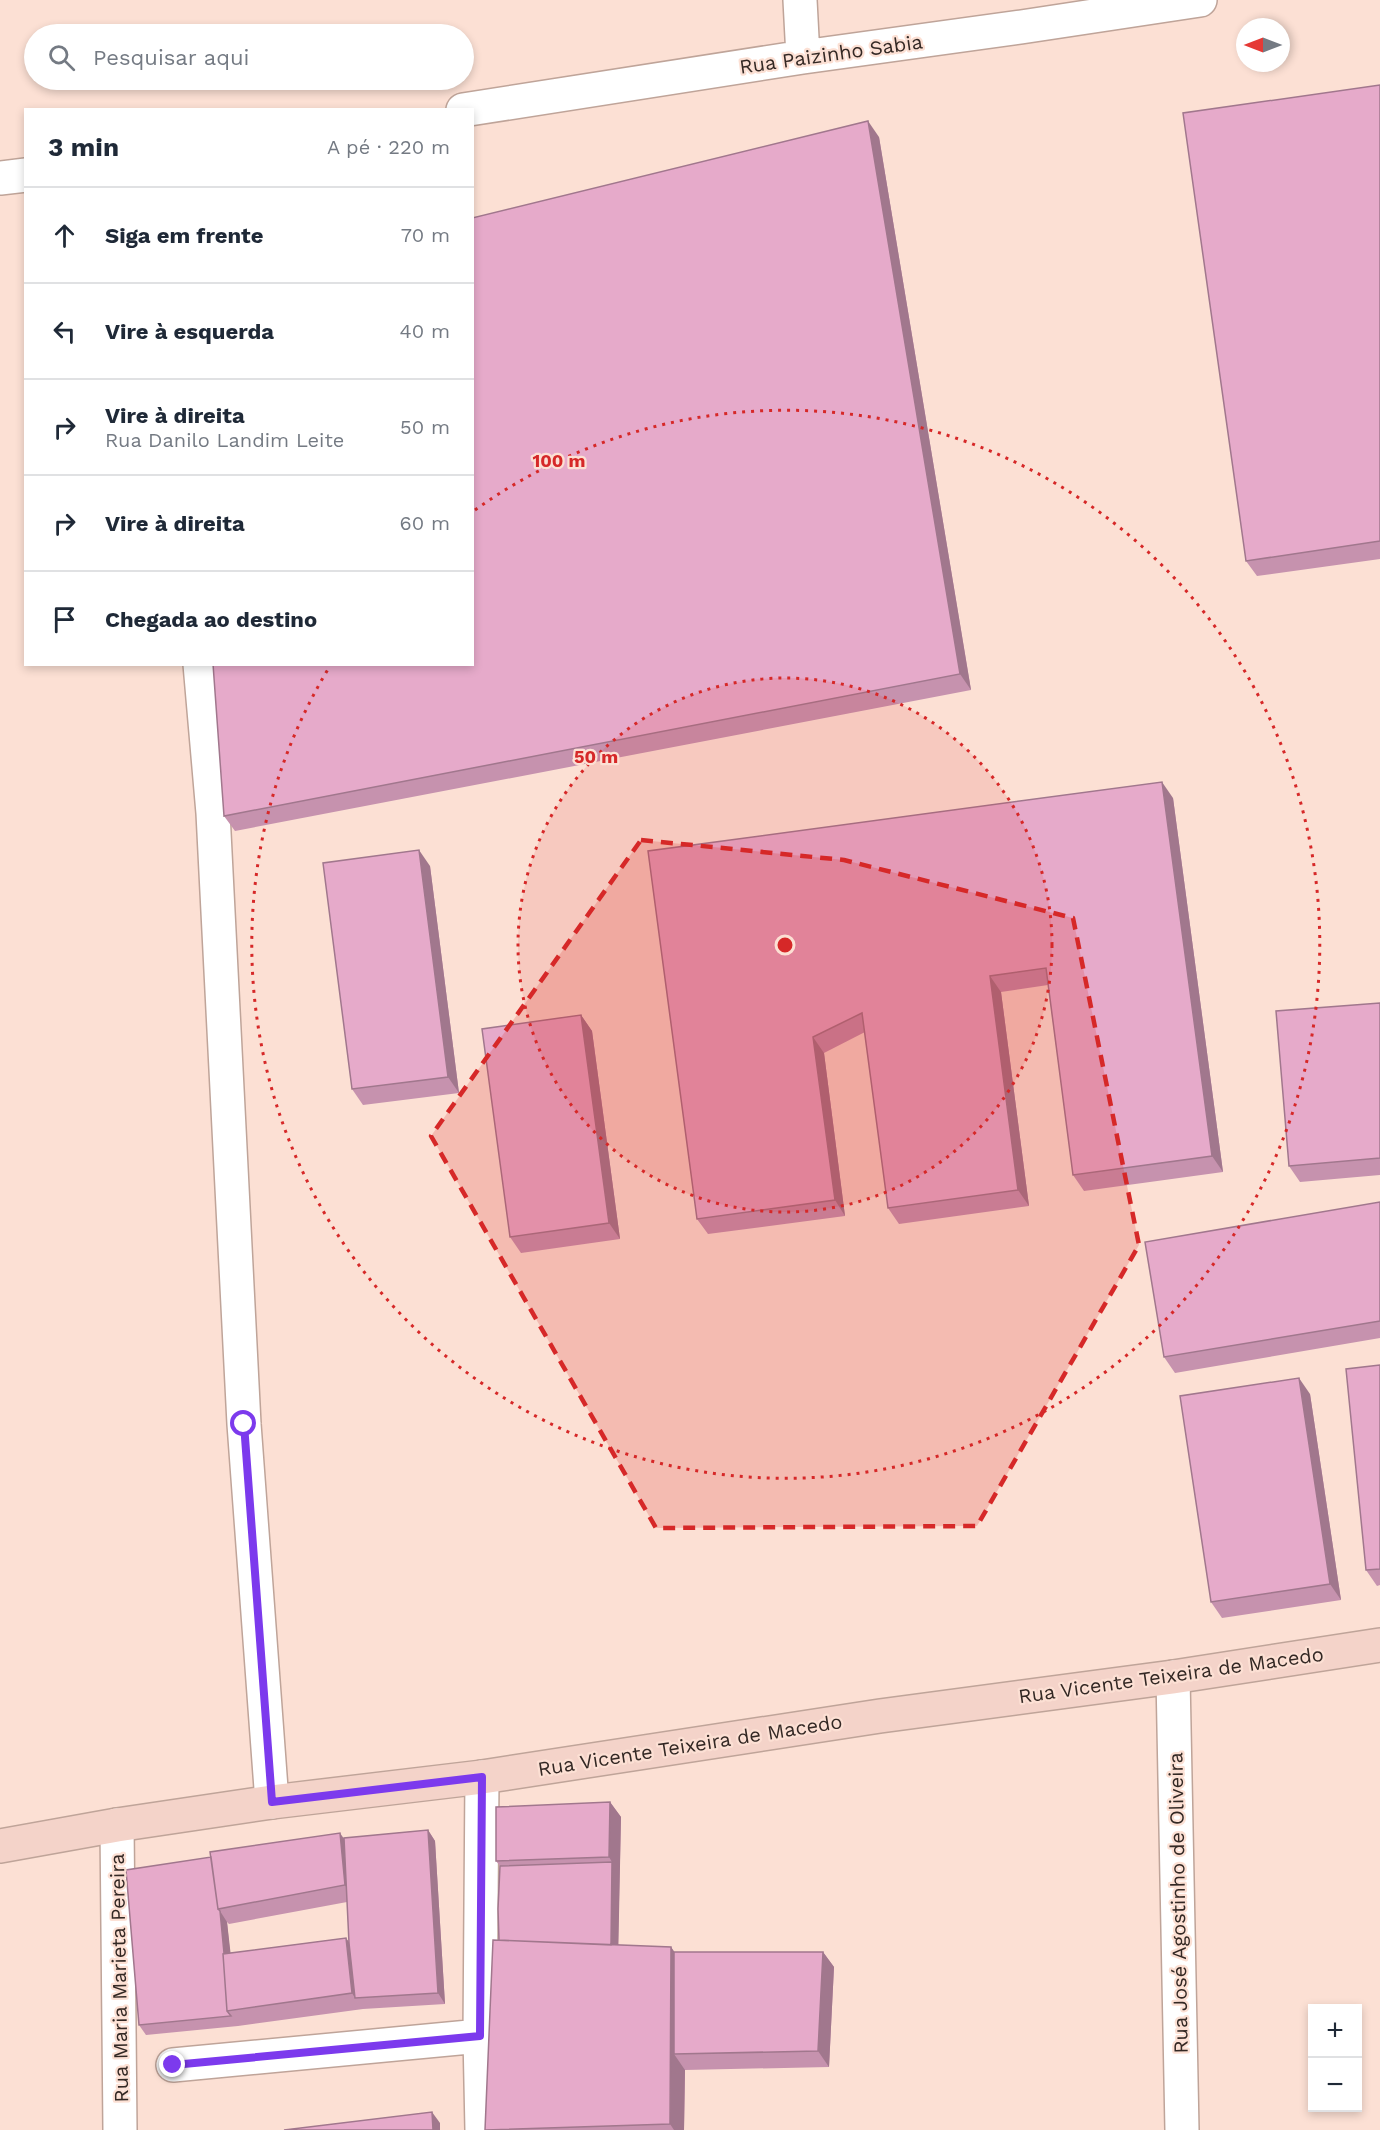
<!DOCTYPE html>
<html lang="pt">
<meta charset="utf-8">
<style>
:root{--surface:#fff;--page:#f6f6f7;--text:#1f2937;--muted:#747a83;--line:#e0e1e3}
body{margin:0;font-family:"Work Sans",sans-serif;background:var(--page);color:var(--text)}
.controls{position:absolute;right:18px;bottom:18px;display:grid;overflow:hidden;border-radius:0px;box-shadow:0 3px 9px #0003}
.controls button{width:54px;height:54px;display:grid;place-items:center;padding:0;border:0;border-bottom:2px solid var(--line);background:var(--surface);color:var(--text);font:30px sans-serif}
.compass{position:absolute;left:1236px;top:18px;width:54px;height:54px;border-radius:50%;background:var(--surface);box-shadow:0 3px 9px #0003;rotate:270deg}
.stop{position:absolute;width:18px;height:18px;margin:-14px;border:4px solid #7c3aed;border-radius:50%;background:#fff}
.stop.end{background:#7c3aed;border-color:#fff;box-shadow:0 2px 6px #0008}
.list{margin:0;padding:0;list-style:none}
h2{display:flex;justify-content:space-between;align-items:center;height:78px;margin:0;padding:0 24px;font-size:26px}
h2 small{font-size:20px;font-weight:400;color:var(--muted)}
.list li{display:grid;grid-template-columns:39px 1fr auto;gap:18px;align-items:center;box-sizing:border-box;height:96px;padding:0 24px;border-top:2px solid var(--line)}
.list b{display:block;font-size:22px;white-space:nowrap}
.list p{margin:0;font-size:20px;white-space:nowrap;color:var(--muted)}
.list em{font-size:20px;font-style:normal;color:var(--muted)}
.icon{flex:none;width:33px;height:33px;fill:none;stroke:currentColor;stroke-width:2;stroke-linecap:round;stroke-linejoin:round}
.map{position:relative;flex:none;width:1380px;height:2130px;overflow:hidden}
.search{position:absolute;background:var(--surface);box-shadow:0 3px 9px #0003;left:24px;top:24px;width:450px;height:66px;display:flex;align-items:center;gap:15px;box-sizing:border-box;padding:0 21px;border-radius:33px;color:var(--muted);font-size:22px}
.panel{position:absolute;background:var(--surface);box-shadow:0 3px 9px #0003;left:24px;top:108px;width:450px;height:558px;border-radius:0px}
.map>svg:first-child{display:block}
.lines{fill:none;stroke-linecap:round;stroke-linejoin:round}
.street-casing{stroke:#bfa499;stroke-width:36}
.secondary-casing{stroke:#bfa499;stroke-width:36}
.street{stroke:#fff;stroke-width:33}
.secondary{stroke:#f4d3c9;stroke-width:33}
.wall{fill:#c692ae;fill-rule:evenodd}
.shaded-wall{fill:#a1778d}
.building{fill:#e6aaca;stroke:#a1778d;stroke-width:1.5}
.route{stroke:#7c3aed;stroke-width:8}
.marked{fill:#d62828;fill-opacity:0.2;stroke:#d62828;stroke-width:4.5;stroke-dasharray:12 8;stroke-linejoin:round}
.ring{fill:none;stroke:#d62828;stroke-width:3;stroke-dasharray:3 6}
.labels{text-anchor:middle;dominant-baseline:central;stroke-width:4.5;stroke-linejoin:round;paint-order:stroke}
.street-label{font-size:20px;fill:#332824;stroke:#fce0d4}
.centre{fill:#d62828;stroke:#fce0d4;stroke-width:3}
.ring-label{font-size:18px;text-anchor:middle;font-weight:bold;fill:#d62828;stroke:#fce0d4;stroke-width:4.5;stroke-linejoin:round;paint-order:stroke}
</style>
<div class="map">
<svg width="1380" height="2130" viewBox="0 0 1380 2130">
<rect width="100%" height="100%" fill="#fce0d4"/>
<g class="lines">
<defs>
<path id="street" d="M800,0L803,57
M463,110L803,57L1021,27L1200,0
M0,178L26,175
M200,664L213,813L244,1424L272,1802
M1173,1677L1182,2130
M482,1777L480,2036L482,2130
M117,1825L120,2130
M173,2065L480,2036"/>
<path id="secondary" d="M0,1846L117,1825L272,1802L482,1777L880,1716L1173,1677L1380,1645"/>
</defs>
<use href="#street" class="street-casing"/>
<use href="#secondary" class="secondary-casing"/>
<use href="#street" class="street"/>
<use href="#secondary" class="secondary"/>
</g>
<path class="wall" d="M1380,85V559L1257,576L1246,561Z
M879,137L971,690L235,831L224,816L472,664Z
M1173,798L1223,1172L1084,1191L1073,1175L1048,985L1001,992L1029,1206L899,1224L888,1208L865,1032L824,1053L845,1216L708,1234L697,1219L648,851Z
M430,866L459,1093L363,1105L352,1089Z
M1380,1003V1175L1300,1182L1289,1166Z
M581,1015L592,1031L620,1239L521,1253L510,1237Z
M1380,1202V1338L1175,1373L1164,1357Z
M1380,1365V1585L1377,1586L1366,1570Z
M1310,1394L1341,1600L1222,1618L1211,1602Z
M610,1802L621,1817L618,1945L671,1947L674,1952H823L834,1967L829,2067L685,2070L684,2130H485L499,1940L500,1866L496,1861Z
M428,1830L435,1841L445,2004L363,2009L238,2026L146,2035L139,2025L126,1870L344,1838ZM347,1902L349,1943L346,1938L230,1953L227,1922L229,1924Z"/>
<path class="shaded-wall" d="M868,121L879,137L971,690L960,674Z
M1162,782L1173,798L1223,1172L1212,1156Z
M419,850L430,866L459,1093L448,1077Z
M990,976L1001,992L1029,1206L1018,1190Z
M581,1015L592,1031L620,1239L609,1223Z
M813,1037L824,1053L845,1216L835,1200Z
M1299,1378L1310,1394L1341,1600L1330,1584Z
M610,1802L621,1817L618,1964L610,1954L612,1862L609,1857Z
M428,1830L435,1841L445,2004L438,1993Z
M340,1833L351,1849L355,1901L345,1885Z
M220,1911L227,1922L237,2009L230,2010Z
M346,1938L357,1953L355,1998L352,1993Z
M671,1947L685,1967L674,2054L685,2070L684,2130H674L670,2124Z
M823,1952L834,1967L829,2067L818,2051Z
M432,2112L440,2123V2130H433Z"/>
<path class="building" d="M1380,85V541L1246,561L1183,113Z
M868,121L960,674L224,816L213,664H472V218Z
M1162,782L1212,1156L1073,1175L1046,968L990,976L1018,1190L888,1208L862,1013L813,1037L835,1200L697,1219L648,851Z
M419,850L448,1077L352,1089L323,863Z
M1380,1003V1158L1289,1166L1276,1011Z
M581,1015L609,1223L510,1237L482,1029Z
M1380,1202V1321L1164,1357L1145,1242Z
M1380,1365V1569L1366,1570L1346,1369Z
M1299,1378L1330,1584L1211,1602L1180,1396Z
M610,1802L609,1857L496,1861V1807Z
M428,1830L438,1993L355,1998L349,1943L344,1838Z
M340,1833L345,1885L218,1909L210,1852Z
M211,1857L218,1909L220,1911L224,1953L223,1954L227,2011L231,2016L139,2025L126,1870Z
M612,1862L611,1945L499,1940L498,1909L500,1866Z
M346,1938L352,1993L227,2011L223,1954Z
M493,1940L671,1947L670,2124L485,2130Z
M674,1952H823L818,2051L674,2054Z
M432,2112L433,2130H284Z"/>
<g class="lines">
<path class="route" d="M173,2065L480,2036L482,1777L272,1802L244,1424"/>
</g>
<path class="marked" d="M641,840L844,860L1073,918L1139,1245L977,1526L656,1528L431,1136Z"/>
<circle cx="785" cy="945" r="267" fill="#d62828" fill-opacity=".12"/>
<g class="ring">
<circle cx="785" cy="945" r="267"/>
<path d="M475 510A534 534 0 1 1 330 666"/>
</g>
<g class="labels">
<g class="street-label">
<text transform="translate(831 54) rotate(-8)">Rua Paizinho Sabia</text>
<text transform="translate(1171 1675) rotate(-8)">Rua Vicente Teixeira de Macedo</text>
<text transform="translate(690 1745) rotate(-9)">Rua Vicente Teixeira de Macedo</text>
<text transform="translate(1178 1903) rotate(-91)">Rua José Agostinho de Oliveira</text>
<text transform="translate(119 1978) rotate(-91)">Rua Maria Marieta Pereira</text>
</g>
</g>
<circle cx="785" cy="945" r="9" class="centre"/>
<g class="ring-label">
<text x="559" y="467">100 m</text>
<text x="596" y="763">50 m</text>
</g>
</svg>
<div class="controls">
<button>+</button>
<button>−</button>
</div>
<svg class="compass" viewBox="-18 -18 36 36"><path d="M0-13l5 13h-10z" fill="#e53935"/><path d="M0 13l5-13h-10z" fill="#747a83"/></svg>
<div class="stop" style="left:244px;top:1424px"></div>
<div class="stop end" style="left:173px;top:2065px"></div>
<div class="search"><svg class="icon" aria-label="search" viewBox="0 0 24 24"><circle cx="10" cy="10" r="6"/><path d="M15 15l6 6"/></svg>Pesquisar aqui</div>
<section class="panel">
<h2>3 min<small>A pé · 220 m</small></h2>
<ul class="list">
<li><svg class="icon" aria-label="ahead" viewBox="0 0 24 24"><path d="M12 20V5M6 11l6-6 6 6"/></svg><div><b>Siga em frente</b></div><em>70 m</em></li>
<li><svg class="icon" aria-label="left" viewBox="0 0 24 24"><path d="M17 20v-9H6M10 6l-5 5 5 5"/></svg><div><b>Vire à esquerda</b></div><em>40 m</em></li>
<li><svg class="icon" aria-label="right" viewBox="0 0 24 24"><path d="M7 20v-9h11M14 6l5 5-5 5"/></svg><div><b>Vire à direita</b><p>Rua Danilo Landim Leite</p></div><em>50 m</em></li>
<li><svg class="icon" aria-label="right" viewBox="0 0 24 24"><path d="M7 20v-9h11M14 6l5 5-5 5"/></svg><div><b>Vire à direita</b></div><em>60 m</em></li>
<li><svg class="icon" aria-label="arrive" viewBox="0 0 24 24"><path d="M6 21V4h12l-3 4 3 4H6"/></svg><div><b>Chegada ao destino</b></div></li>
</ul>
</section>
</div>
